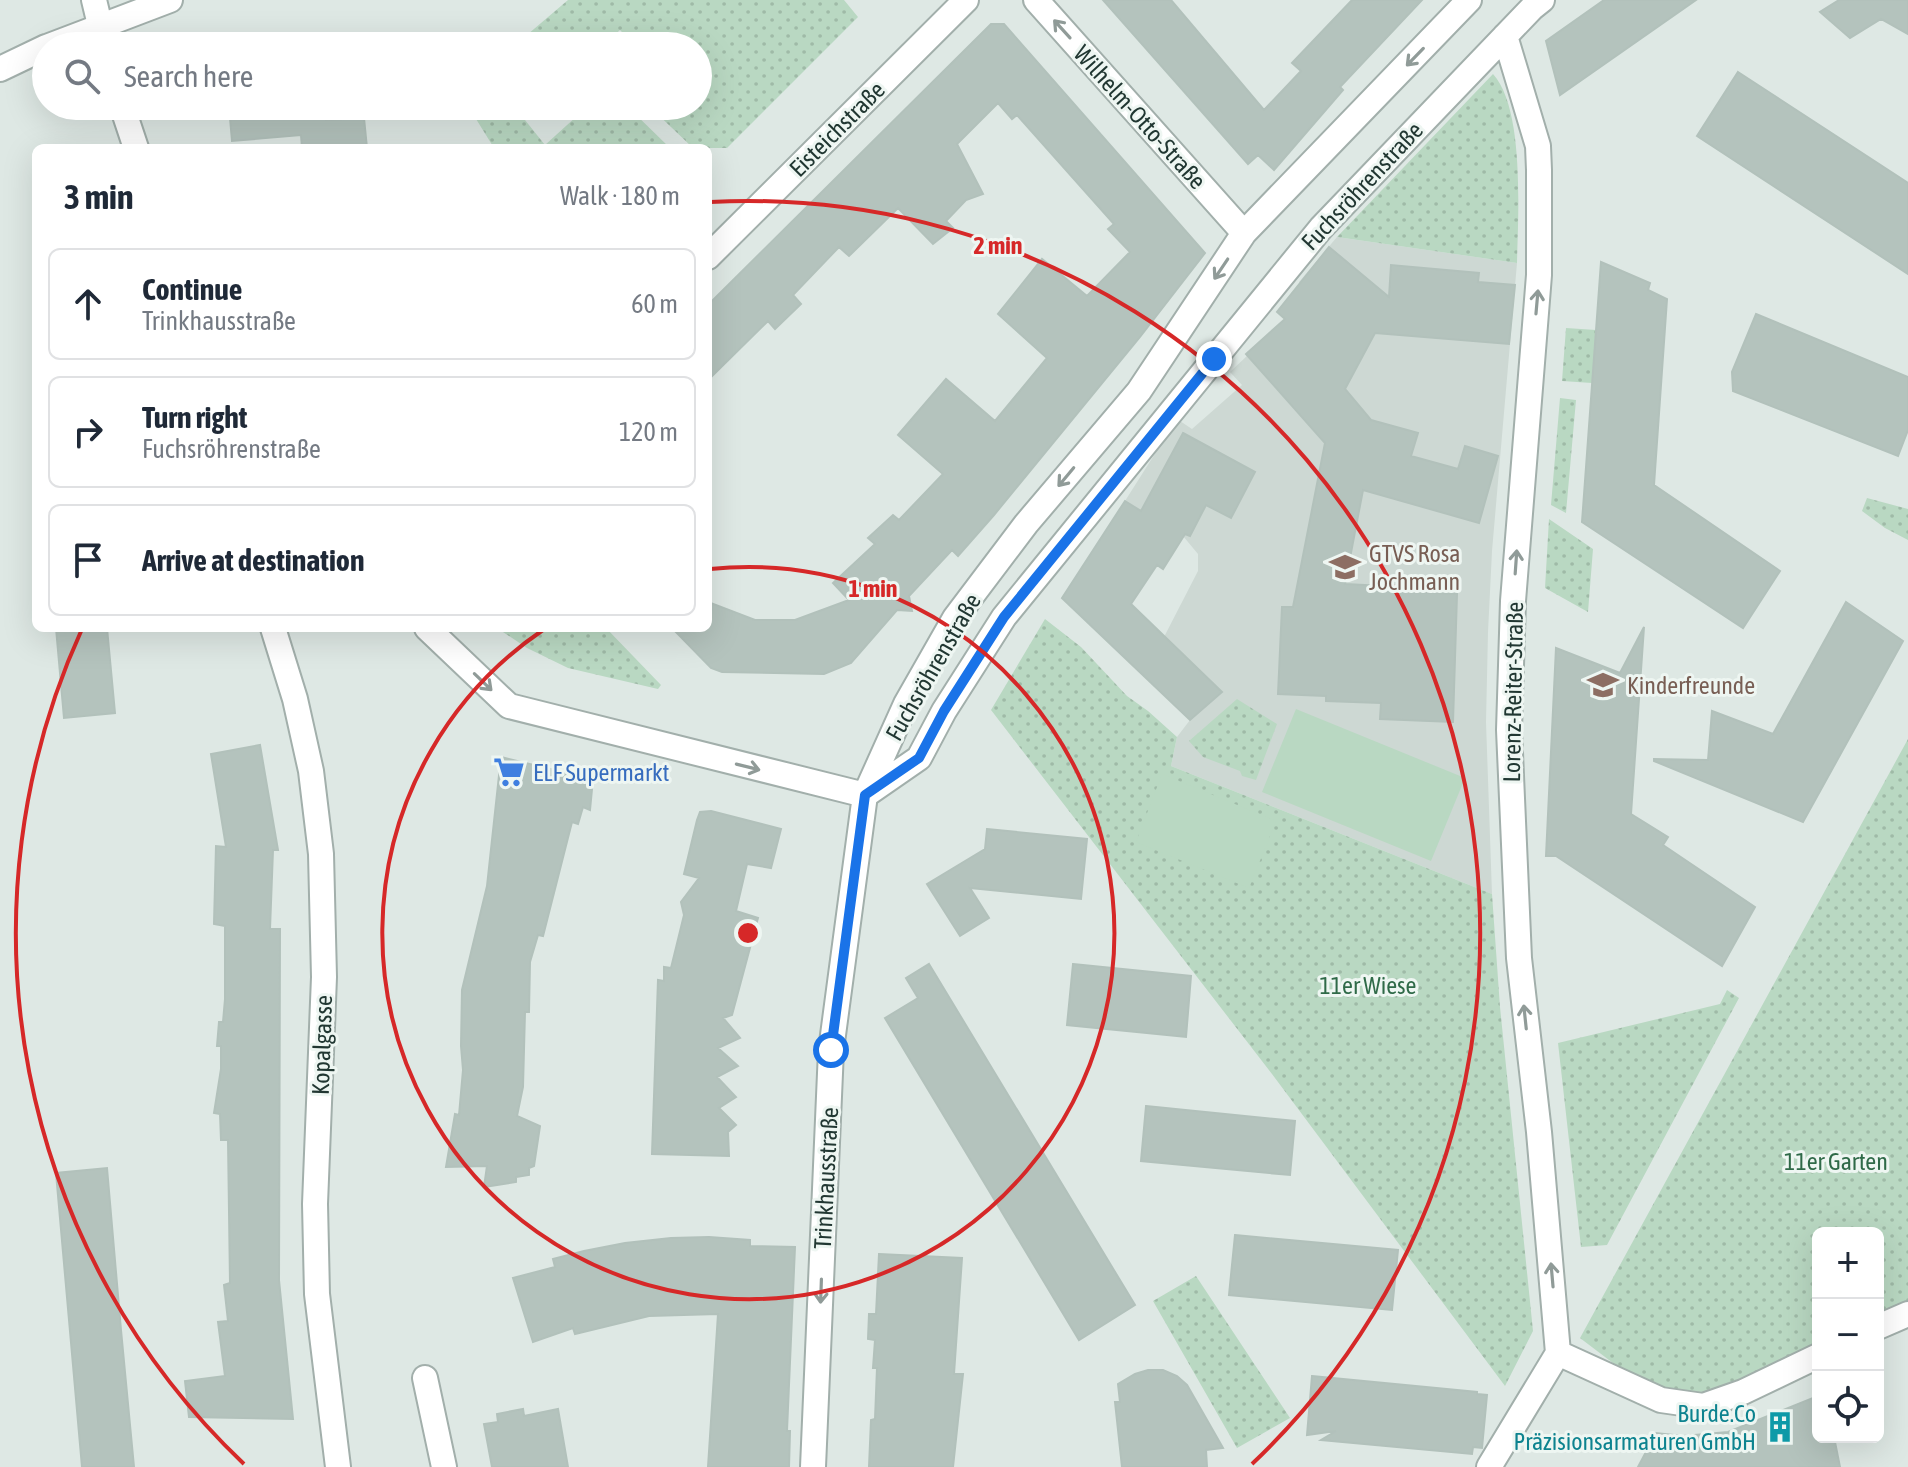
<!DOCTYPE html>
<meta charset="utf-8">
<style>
:root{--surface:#fff;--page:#f6f6f7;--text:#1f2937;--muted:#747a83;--line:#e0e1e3}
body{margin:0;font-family:"Asap Condensed",sans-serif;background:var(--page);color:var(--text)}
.controls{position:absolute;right:24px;bottom:24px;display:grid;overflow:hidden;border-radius:12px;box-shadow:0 8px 32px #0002}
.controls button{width:72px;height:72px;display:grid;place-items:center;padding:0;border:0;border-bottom:2px solid var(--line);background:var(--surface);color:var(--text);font:40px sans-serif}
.stop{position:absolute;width:24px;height:24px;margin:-18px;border:6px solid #1a73e8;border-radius:50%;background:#fff}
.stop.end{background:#1a73e8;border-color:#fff;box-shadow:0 2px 8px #0008}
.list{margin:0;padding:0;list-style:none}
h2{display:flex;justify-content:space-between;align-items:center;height:104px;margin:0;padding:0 32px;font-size:34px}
h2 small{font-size:26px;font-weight:400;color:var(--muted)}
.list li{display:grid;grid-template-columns:52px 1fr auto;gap:24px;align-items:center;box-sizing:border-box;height:112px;margin:0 16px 16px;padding:0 16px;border:2px solid var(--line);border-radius:12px}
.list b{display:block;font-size:30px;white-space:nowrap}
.list p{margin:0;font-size:26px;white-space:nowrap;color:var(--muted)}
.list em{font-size:26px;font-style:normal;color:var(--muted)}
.icon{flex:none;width:44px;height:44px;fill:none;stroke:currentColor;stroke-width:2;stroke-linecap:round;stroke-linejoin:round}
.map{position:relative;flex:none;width:1908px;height:1467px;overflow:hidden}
.search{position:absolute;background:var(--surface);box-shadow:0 8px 32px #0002;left:32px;top:32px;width:680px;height:88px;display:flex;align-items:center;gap:20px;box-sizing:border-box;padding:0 28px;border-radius:44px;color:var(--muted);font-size:30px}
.panel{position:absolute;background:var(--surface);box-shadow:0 8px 32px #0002;left:32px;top:144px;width:680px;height:488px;border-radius:12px}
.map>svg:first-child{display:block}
.built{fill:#cdd8d3}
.green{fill:url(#green-dots)}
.pitch{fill:#b9d8c2}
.building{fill:#b4c3bd;stroke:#b2c1bb;stroke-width:2}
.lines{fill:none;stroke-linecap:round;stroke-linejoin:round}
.minor-casing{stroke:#a2afab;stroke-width:28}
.minor{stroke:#fff;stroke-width:24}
.oneway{stroke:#909b98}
.route{stroke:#1a73e8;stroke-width:10}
.ring{fill:none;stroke:#d62828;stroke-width:4}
.labels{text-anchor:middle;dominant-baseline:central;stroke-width:6;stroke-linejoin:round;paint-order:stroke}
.street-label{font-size:24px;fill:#213732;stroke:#eef6f2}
.education-label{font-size:24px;fill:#785e54;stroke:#eef6f2;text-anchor:start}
.shop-label{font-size:24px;fill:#366cbe;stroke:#eef6f2;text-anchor:start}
.park-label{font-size:24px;fill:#2f6a48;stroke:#eef6f2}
.culture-label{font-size:24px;fill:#0d838f;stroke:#eef6f2;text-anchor:end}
.centre{fill:#d62828;stroke:#eef6f2;stroke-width:4}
.ring-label{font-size:24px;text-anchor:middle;font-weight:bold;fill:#d62828;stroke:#eef6f2;stroke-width:6;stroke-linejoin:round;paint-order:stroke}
</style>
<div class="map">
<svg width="1908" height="1467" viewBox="0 0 1908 1467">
<defs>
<pattern id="green-dots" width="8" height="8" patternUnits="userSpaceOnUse" patternTransform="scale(2)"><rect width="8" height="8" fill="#b9d8c2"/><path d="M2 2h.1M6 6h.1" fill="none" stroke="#9fbaa7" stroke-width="1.8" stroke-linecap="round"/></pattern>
</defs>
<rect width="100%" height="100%" fill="#dee8e4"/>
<path class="built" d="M1337,237L1517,263L1492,551L1488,632L1486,722L1492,894L1171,766L1177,737L1190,720L1222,692L1164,637L1198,571V554L1183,536L1125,501L1177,419L1192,429L1242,385L1230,372L1285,320L1277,312L1303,286L1299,282Z"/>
<path class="green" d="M568,0H844L858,17L727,148H693L649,106H698V46H635L620,30L603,46H514Z
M1493,74C1525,109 1518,216 1517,263L1337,237Z
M468,106H539L525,120L545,145L588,106H627L670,148H494Z
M1566,328L1596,330L1592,383L1562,381Z
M1560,398L1576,400L1566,513L1551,505Z
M1867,498L1908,509V540L1885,528L1862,511Z
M1549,519L1593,549L1588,612L1545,588Z
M1045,619L1081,647L1127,696L1148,711L1177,737L1171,766L1492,894L1500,1007L1533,1331L1505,1386L1272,1074L991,710Z
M497,628H606L661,685L658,689L568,668L527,648Z
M1237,699L1277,724L1256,780L1242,776L1240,771L1203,757L1189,741Z
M1908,739V1314L1878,1327V1233H1818V1356L1703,1406L1634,1379L1580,1338Z
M1727,990L1739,998L1607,1245L1581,1247L1558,1043L1720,1004Z
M1196,1276L1290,1418L1237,1448L1153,1301Z"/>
<path class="pitch" d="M1296,709L1465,778L1431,861L1262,792Z
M1162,774L1276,821L1249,888L1136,842Z"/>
<path class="building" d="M1103,0H1171L1264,110L1301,71L1292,63L1352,0H1422L1340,87L1343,90L1274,170L1258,155L1248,164Z
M1604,0H1696L1560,95L1546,41Z
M1839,0H1908V34L1881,19L1850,38L1820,12Z
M991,24H1004L1205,253L1140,337L994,515L958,556L952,550L909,596L912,611L897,610L851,663L824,674L722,672L711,668L672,628H708V602L755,620H795L849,600L833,583L875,544L868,538L893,515L899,520L943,474L898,435L946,379L995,421L1047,358L998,314L1042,259L1087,296L1130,252L1108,229L1114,224L1017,115L1012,119L998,103L957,144L983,194L966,200L946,221L953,228L933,244L898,208L849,256L839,247L793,295L801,304L775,329L768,321L708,380V305Z
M1738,72L1908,183V274L1697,136Z
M229,106H325L326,120L364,118L367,148H302L301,135L232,141Z
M1329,247L1389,297L1391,265L1479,273L1478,282L1515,285L1509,344L1375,333L1345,389L1371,420L1418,433L1411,456L1458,469L1465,446L1498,456L1479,523L1363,490L1345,584L1384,586V591L1457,594L1453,722L1380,719L1381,703L1326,701V696L1278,694L1282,607H1293L1325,443L1246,354L1285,319L1277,312Z
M1601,262L1650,283L1648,290L1667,299L1654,485L1780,571L1743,628L1582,522Z
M1756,314L1908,377V430L1898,456L1733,391L1732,372Z
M1183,433L1255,472L1231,518L1206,505L1190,536L1185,534L1163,569L1157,565L1131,604L1222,692L1190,720L1062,598L1125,501L1141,511Z
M1846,602L1903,641L1803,822L1654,761V759L1708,760L1712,711L1773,734Z
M1644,627L1631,814L1668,837L1663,845L1755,907L1722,966L1556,856H1546L1556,648L1620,673Z
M56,628H107L115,713L64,718Z
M260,745L278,850H273L270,929H280L279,1280L293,1419L189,1417L185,1381L225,1376L218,1322L228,1321L224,1285L230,1283L228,1140H221L220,1114L214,1113L221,1069V1046H217L219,1022H223L225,999V926L214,924L216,846L226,847L211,754Z
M501,757L579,776L592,789L590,810L583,807L578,824L572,822L543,936L538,935L530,962L529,1012H525L523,1087L517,1116L540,1126L534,1166L529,1168V1175L516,1177V1182L484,1187L487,1166L446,1167L455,1114L459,1115L463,1070L461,1046L462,990L487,886Z
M711,811L781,829L771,868L747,864L736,911L758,918L732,1015L723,1018L740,1038L718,1048L738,1066L717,1077L736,1097L719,1108L736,1125L728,1132L729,1156L652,1154L658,980L664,981V967L671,968L684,915L681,902L699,878L684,874L697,820L700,812Z
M987,829L1087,839L1081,899L970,888L989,918L960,936L927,884L985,849Z
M929,964L1135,1305L1079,1340L885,1018L918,998L906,978Z
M1073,964L1191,976L1186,1037L1067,1025Z
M1146,1106L1295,1121L1290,1175L1141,1161Z
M107,1168L121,1330L134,1467H82L56,1173Z
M1235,1235L1398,1250L1392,1310L1229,1295Z
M709,1237L750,1240V1246L795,1247L787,1431H790L789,1467H708L718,1314L649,1316L575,1334L573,1328L533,1342L513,1278L555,1267L553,1259L584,1251L625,1243L671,1238Z
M879,1254L962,1258L954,1374H963L953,1467H869L871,1420L875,1419L877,1368H873L875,1340L868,1339L869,1314H876Z
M1148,1370H1163L1177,1376L1187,1385L1223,1448L1206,1450L1207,1467H1122L1115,1402H1120L1118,1384L1135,1374Z
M1312,1376L1477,1392V1394L1487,1395L1482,1448L1473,1447L1472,1454L1321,1440L1336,1431L1307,1435Z
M1818,1396V1437H1834L1840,1467H1638L1656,1433L1683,1436L1728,1432Z
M523,1409L524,1416L558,1409L568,1467H492L484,1424L498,1422L497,1414Z"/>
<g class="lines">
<defs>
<path id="minor" d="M94,0L105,46
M1036,0L1244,233
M1505,36L1538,146L1539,170V275L1513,601L1509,730L1519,958L1539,1132L1558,1353
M49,46L170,0
M0,69L46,47
M122,106L136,148
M708,257L966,0
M273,628L295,699L311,771L321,854L324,977L315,1204L317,1294L338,1467
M427,628L509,706L865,795
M867,794L919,758L944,711L1004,617L1321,228L1532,8L1542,0
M1878,1327L1908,1314
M425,1378L444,1467
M813,1467L831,1050L865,795L906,704L955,618L1026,524L1139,391L1244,233L1469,0
M1489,1467L1558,1353L1661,1400L1703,1406L1743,1392L1818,1356"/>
</defs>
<use href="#minor" class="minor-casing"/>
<use href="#minor" class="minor"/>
</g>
<defs><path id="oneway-shaft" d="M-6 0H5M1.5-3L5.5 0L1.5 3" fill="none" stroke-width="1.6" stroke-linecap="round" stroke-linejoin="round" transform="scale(2)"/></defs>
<g class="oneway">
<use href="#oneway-shaft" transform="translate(1062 29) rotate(-132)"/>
<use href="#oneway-shaft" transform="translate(1415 57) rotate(134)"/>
<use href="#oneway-shaft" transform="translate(1221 269) rotate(124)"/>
<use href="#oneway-shaft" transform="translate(1537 302) rotate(-85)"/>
<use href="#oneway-shaft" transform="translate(1066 477) rotate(130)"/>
<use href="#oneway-shaft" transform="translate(1516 562) rotate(-86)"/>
<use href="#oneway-shaft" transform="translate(483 682) rotate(44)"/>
<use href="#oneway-shaft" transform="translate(748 767) rotate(14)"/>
<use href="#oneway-shaft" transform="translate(1525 1017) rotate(-96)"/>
<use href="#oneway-shaft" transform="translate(1552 1275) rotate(-95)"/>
<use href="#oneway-shaft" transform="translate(821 1291) rotate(92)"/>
</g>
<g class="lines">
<path class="route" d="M831,1050L865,795L919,758L944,711L1004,617L1214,359"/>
</g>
<g class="ring">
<path d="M710 569A366 366 0 1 1 543 630"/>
<path d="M244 1464A732 732 0 0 1 82 629M710 202A732 732 0 0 1 1252 1464"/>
</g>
<defs>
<symbol id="school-bare" viewBox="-9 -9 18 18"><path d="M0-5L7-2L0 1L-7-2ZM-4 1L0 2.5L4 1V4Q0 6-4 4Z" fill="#8d6e63" stroke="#eef6f2" stroke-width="2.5" paint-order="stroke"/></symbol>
<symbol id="supermarket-bare" viewBox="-9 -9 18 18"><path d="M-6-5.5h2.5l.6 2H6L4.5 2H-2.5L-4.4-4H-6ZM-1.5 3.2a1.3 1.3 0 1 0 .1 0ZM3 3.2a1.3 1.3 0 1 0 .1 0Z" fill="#3f7fe0" stroke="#eef6f2" stroke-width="2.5" paint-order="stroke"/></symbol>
<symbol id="building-bare" viewBox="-9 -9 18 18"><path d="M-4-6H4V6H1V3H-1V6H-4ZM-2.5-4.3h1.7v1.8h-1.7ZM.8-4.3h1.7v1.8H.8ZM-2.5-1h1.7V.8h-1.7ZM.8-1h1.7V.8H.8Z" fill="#0f9aa8" stroke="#eef6f2" stroke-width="2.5" paint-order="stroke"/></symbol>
</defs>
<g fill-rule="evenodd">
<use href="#school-bare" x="1323" y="545" width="44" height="44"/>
<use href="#school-bare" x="1581" y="663" width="44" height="44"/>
<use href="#supermarket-bare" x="487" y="750" width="44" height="44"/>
<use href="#building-bare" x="1758" y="1405" width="44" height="44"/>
</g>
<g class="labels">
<g class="street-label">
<text transform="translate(1140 117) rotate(48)">Wilhelm-Otto-Straße</text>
<text transform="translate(837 129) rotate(-45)">Eisteichstraße</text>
<text transform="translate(1362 186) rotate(-47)">Fuchsröhrenstraße</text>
<text transform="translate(933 667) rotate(-60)">Fuchsröhrenstraße</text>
<text transform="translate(1513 692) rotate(-89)">Lorenz-Reiter-Straße</text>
<text transform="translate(322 1045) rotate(-88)">Kopalgasse</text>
<text transform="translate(826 1178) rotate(-87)">Trinkhausstraße</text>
</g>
<g class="education-label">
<text x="1369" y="553">GTVS Rosa<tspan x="1369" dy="28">Jochmann</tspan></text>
<text x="1627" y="685">Kinderfreunde</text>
</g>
<g class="shop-label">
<text x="533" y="772">ELF Supermarkt</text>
</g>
<g class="park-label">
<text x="1368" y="985">11er Wiese</text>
<text x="1836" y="1161">11er Garten</text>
</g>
<g class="culture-label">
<text x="1756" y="1413">Burde.Co<tspan x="1756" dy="28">Präzisionsarmaturen GmbH</tspan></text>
</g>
</g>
<circle cx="748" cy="933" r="12" class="centre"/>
<g class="ring-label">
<text x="998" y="254">2 min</text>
<text x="873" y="597">1 min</text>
</g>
</svg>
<div class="controls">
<button>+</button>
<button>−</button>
<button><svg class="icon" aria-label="locate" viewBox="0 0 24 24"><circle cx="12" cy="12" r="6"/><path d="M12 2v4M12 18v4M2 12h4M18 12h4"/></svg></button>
</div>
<div class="stop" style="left:831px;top:1050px"></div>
<div class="stop end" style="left:1214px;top:359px"></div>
<div class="search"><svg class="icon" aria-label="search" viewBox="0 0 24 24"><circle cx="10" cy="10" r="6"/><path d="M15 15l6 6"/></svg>Search here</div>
<section class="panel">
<h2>3 min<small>Walk · 180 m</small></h2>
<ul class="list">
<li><svg class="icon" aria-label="ahead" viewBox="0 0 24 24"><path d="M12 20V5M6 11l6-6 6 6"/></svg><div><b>Continue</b><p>Trinkhausstraße</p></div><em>60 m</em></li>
<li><svg class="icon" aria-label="right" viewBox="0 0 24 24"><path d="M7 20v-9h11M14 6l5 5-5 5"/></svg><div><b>Turn right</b><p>Fuchsröhrenstraße</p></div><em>120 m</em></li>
<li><svg class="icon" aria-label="arrive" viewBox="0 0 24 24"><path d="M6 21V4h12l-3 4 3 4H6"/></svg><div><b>Arrive at destination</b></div></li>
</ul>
</section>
</div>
